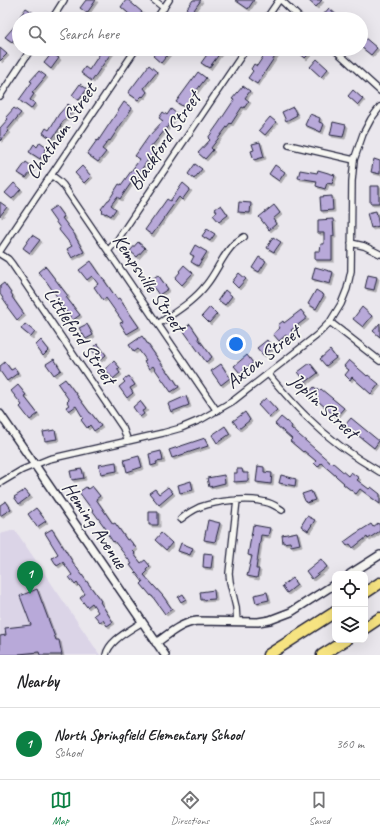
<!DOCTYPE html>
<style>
:root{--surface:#fff;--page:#f2f2f2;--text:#202124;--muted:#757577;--line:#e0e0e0;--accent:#0b8043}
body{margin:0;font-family:Caveat,sans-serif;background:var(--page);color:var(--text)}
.controls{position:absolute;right:12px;bottom:12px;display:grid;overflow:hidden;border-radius:8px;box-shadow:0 4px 16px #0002}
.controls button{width:36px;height:36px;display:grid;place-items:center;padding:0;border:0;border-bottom:1px solid var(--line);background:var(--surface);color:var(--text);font:20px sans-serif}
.you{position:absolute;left:236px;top:344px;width:14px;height:14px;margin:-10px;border:3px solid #fff;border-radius:50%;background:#1a73e8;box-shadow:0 0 0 6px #1a73e833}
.badge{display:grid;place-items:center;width:26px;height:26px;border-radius:50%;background:var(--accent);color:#fff;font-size:13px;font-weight:700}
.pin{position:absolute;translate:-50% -33px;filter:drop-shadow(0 1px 2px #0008)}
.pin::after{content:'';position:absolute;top:21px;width:14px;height:12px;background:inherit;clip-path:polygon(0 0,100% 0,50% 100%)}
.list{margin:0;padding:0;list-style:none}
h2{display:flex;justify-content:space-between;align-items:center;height:52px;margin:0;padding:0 16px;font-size:17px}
h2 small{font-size:13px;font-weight:400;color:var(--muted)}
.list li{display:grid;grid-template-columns:26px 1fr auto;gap:12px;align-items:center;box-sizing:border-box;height:72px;padding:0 16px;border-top:1px solid var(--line)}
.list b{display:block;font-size:15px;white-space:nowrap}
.list p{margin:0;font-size:13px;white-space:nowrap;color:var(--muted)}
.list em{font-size:13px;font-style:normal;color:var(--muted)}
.icon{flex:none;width:22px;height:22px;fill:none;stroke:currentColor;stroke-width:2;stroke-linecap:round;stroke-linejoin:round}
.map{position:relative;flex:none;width:380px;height:655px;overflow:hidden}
.search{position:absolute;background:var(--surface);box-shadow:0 4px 16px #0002;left:12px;right:12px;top:12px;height:44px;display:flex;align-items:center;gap:10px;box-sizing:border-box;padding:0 14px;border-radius:22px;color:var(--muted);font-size:15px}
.sheet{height:124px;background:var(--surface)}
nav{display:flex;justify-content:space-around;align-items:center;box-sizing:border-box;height:56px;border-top:1px solid var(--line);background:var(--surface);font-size:11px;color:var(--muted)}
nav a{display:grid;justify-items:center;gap:2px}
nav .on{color:var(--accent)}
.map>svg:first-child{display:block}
.built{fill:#dbd4e7}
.building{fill:#b8a9d9;stroke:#22223b;filter:url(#shadow)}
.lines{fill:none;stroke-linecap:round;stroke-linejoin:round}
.minor-casing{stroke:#22223b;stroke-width:8}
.tertiary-casing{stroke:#22223b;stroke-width:10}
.motorway-casing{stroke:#22223b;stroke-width:13}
.minor{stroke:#f6f6f2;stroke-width:5.5}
.tertiary{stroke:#f6f6f2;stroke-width:7}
.motorway{stroke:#f6e381;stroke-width:10}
.labels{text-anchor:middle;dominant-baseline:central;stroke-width:3.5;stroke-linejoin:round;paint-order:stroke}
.street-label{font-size:20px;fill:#22223b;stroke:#f6f6f2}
</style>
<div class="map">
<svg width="380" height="655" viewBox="0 0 380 655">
<defs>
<filter id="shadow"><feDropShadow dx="2" dy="2" stdDeviation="0" flood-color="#0004"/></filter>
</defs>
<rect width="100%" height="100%" fill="#eae7ed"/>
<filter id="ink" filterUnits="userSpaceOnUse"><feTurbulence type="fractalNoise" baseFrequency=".025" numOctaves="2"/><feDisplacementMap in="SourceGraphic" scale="8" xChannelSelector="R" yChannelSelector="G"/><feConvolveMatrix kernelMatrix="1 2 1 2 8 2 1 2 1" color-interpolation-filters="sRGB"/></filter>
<g filter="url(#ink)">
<path class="built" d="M15,530L100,655H0V534Z"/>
<path class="building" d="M86,0H96L87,13L80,8Z
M126,0H128L142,12L136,19H135L121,7Z
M193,0H201L194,10H195L189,19H179Z
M235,0H254L248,9Z
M308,0H322L316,7Z
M26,8L34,13L29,19H18Z
M329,8L341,19H328L323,15Z
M19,21V33L12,42L5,37Z
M364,37L377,48L371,55L361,47V41Z
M0,48L7,54L0,61Z
M55,49H62L56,56L59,58L51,69L44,63Z
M103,49H114L100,69L92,81L81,73L85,67L89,70Z
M159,49H167L170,52L161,63L153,56Z
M211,49H223L209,68L201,63Z
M268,49H273L278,52L257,84L248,78L253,71L251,69L254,64L257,66Z
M295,49H308L311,52L305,58Z
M317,59L328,69L321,77L310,67Z
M149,65L157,72L144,88L147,92L143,97L142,96L138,100L128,93Z
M39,71L46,76L32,93L34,94L30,100L35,103L31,109L19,100L32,82L30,81Z
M198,72L206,78L184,107L176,102Z
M80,84L87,89L79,100L72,95Z
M243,86L250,91L245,98L249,101L244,108L242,107L231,124L230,123L211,148L213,150L205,159L198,153L210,140L208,138L218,124L234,100L232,99Z
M353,90L363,99L358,105L348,96Z
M124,102L132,108L110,141L109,140L102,149L106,152L98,162L87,154L97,140L98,141Z
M68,104L74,109L60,125L61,126L52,139L43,133L46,128L49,130L59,114Z
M293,107L297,115L286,121L282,112Z
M14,108L21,113L7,130L9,131L0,141V128L8,119L6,117Z
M171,109L177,114L165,130L151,147L155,150L141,170L143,171L133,184L131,183L120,199L117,197L111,205L116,209L111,216L106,213V214L102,212L103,211L101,209L108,200H109L119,184L121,185L140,159L135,156L149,136L163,121L159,118L163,112L167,115Z
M310,114L320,118L319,122L324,124L321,132L305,125Z
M270,117L276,122L265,135L259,130Z
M333,122L346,125L343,137L330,135Z
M40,142L47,147L40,159L29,152L34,144L37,147Z
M260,142L264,157L254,160L251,151L254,150L252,144Z
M374,159L380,161V174L371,172Z
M26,162L34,168L26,178L18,173Z
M195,164L202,169L194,179L188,174Z
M275,165L285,172L279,181L269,174Z
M82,166L91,176L84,183L75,173Z
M300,170L317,173L318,170L335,175L332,184L327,183L325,189L316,186L317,181L298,178Z
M14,183L21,189L12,199L5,193Z
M183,183L190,189L182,200L179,197L152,235L145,230L167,199L170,201Z
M370,186H379V203H370Z
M332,196L333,210L321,211L320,197Z
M0,202L7,207L0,216Z
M239,202L251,203L250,213L238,212Z
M221,205L228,215L219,222L213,215L217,212L215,209Z
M274,205L280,213L273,219L276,224L269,230L259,217Z
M56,206L64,217L62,218L75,235V236L84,252L72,258L67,249L72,246L59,230L60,228L48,211Z
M376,211L379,226L371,228L367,213Z
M333,219L334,236H332V260H315V251H320L321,244H324V233H318V220Z
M207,229L215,234L210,241L202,236Z
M32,235L40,240L30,253L23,248Z
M273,237L281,242L274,252L267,248Z
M138,242L145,248L137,257L130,251Z
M195,245L207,252L198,266L191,262L194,256L190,254Z
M259,257L266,261L259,272L252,268Z
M91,261L117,299L119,298L139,327L127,334L120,323L123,322L106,298L103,300L94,287L98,284L92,276L87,280L79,270Z
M184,265L193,273L182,285L175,278L180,272L179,271Z
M45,266L68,296L66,297L80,315L73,320L62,306L63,305L46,281L38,272Z
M315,267L333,272L330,284L312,279Z
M239,273L246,279L238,288L232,282Z
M158,275L168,289L159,295L149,281Z
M368,275L377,277L374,290L365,288Z
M4,283L13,296L12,297L24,314L17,320L8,308L9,307L0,294V286Z
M225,290L232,296L225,305L218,300Z
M316,290L324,295L316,309L308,304Z
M210,307L217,314L209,323L202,316Z
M362,307L372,316L363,327L353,319Z
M301,310L307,318L291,330L294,334L289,338L286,335L279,341L273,334L280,328L278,325L283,321L284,323Z
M380,323V337L373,331Z
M25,324L35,332L31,337L21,329Z
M87,324L93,335L86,339L79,328Z
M190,324L199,337L198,338L212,357L206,362L183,330Z
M142,336L168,373L169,372L179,387L171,392L157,372L153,366L149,369L144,361L146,360L138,349L134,352L129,345Z
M41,340L49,350L43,356L36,346V345Z
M267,340L273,348L263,355L257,348Z
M98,344L106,355L100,360L91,349Z
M330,350L336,358L326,366L320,359Z
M247,355L253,363L240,373L234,366Z
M54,359L61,370L54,375L46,364Z
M349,360L367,376L368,375L379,384L371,394L352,377L350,380L345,375L349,370L344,366Z
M114,361L120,368L117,369L120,373L113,379L105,369Z
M5,362L11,370L15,368L18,373L7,381L0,371V366Z
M310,363L318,373L306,382L298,372Z
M221,364L230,378L221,385L211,371Z
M129,376L135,385L130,388L133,393L127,398L119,387L125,382L123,380Z
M65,379L90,413H91L101,426L94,431L90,425L87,428L81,420L83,418L76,406L69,411L66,407L69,405L67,402L69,400L58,384Z
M18,385L26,395L24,396L38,414L30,420L20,407L22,405L11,391Z
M314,387L319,391L321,389L344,408L336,417L309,393Z
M186,396L189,405L171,412L168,404Z
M266,398L277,410L269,417L258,405Z
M140,401L146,409L142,411L144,414L140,417L133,407Z
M245,412L250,420L239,429L233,421Z
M281,417L292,426L291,428L331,463L332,462L348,476L351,472L359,478L357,480L369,489L371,487L380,494V504L360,489L356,494L343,484L344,483L321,463L318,467L314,463L316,461L304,451L303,452L290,441L292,439L275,424Z
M351,418L379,441L374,448L345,425Z
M225,426L230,434L217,443L212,435Z
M55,430L57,439L45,441L43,432Z
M205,438L208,446L172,458L169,450Z
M161,451L163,461L156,462L157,464L151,466L149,454Z
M139,456L142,467L127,472L124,460Z
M116,462L117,471L101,474L99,465Z
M258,466L264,467V472L272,473L271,484L256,482Z
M82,469L84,478L72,480L70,471Z
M237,469H242L243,473H248V481L234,482V473H237Z
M224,475L225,483L209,487L207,478Z
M281,475L296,479L295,486L279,483Z
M191,481L193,490L180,493L178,485Z
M92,486L100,496L96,499L113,524L115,523L127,540L129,539L136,548L133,551L135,553L134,554L141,563L145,560L150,566L146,570L147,572L144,575L163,596L172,609L165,614L152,596H151L141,584L143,582L130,565L132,564L114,541L113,542L105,530L106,529L79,492L86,487L88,489Z
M168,487L173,493L159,505L149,493L155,489L159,494Z
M25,490L30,496L19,504L14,497Z
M311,491L315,500L306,503L302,494Z
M6,501L11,509L0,516V505Z
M36,508L46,521L37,527L28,514Z
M149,512H158V525H149Z
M307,516L315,520L308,531L301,526Z
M208,520L220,523L215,542L204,540Z
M378,523L380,526V531L368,539L367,537L353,548L350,544L347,546L344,542L355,534L371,524L373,527Z
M253,525L270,528L268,536L261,535L256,569H259L257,578L247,576L252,556L248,555Z
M52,529L74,564L101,601L100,602L113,622L107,626L103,620L100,622L94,615L98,612L92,603L87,607L80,598L85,594L77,583L75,585L69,577L72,575L63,562L57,566L52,558L58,554L45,533Z
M297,532L300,544L291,546L290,542L283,543L282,535Z
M161,533L172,543L166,550L155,540Z
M181,543L193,548L190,555L178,551Z
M204,553L213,554L211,568L203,567Z
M321,559L327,567L312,579L306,571Z
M292,578L297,585L287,593L282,586Z
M37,589L56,640H59L62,655H40L39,652L19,654V655H0V636L6,635L5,628L31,625L20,596Z
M214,590L215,599L201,600L200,592Z
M267,592L269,600L256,603L254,595Z
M183,594L186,599L181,602L178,597Z"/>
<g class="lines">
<defs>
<path id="minor" d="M154,0L164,8
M281,0L301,19
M52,19L64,0
M156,19L169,0
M266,19L279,0
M334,49L380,91
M0,96L31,49
M289,145L354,160
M51,175L59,181L63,185L217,411
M351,243L364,246L380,254
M0,251L136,49
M108,251L118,239L246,49
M0,254L8,259L12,264L123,428L128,441
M330,322L380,361
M158,324C175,312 193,302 206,285C216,273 221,258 232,246C235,242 240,240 244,237
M268,374C281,389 293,404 308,418C329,439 354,457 380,472
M0,483L22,470L49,459L163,433L181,428L200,420L233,401L316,336L330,322L341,304L347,289L351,271L352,181L354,160L363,134L371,119L380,107
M181,519C187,514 193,510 200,507C217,501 248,497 265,502C272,503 277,507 282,510
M237,622L236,607L230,582L229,573L237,500
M106,655C109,640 131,630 142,622"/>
<path id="tertiary" d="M0,414L165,655
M350,574L380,555
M156,643C169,634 181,623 197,621L258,622L270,620L291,612L335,584"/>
<path id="motorway" d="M365,593L380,583
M365,628L380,618
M268,655L335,612
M322,655L346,640"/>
</defs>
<use href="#minor" class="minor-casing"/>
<use href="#tertiary" class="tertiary-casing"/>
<use href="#motorway" class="motorway-casing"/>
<use href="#minor" class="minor"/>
<use href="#tertiary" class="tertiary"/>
<use href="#motorway" class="motorway"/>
</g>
</g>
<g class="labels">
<g class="street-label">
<text transform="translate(61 131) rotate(-56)">Chatham Street</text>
<text transform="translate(164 141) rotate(-56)">Blackford Street</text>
<text transform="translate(149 283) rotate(56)">Kempsville Street</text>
<text transform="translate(80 336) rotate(56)">Littleford Street</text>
<text transform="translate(263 357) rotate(-38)">Axton Street</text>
<text transform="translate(324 406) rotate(43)">Joplin Street</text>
<text transform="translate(95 525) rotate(56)">Heming Avenue</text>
</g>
</g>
</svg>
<div class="controls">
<button><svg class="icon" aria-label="locate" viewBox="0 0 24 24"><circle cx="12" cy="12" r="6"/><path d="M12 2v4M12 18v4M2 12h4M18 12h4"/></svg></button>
<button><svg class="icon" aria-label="layers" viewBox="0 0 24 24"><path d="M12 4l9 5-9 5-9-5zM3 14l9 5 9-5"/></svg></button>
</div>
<div class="you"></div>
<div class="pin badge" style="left:30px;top:594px">1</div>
<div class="search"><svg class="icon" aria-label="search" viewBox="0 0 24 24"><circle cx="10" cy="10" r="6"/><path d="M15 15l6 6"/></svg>Search here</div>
</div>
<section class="sheet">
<h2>Nearby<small></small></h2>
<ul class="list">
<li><span class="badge">1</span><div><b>North Springfield Elementary School</b><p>School</p></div><em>360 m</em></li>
</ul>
</section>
<nav>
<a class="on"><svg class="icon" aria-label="map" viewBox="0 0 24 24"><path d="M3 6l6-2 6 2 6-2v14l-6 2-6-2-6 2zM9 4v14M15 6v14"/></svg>Map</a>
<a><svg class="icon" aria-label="directions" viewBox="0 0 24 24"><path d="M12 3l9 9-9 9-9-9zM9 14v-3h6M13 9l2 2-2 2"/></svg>Directions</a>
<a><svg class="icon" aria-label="saved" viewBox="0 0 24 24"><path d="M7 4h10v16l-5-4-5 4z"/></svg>Saved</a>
</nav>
